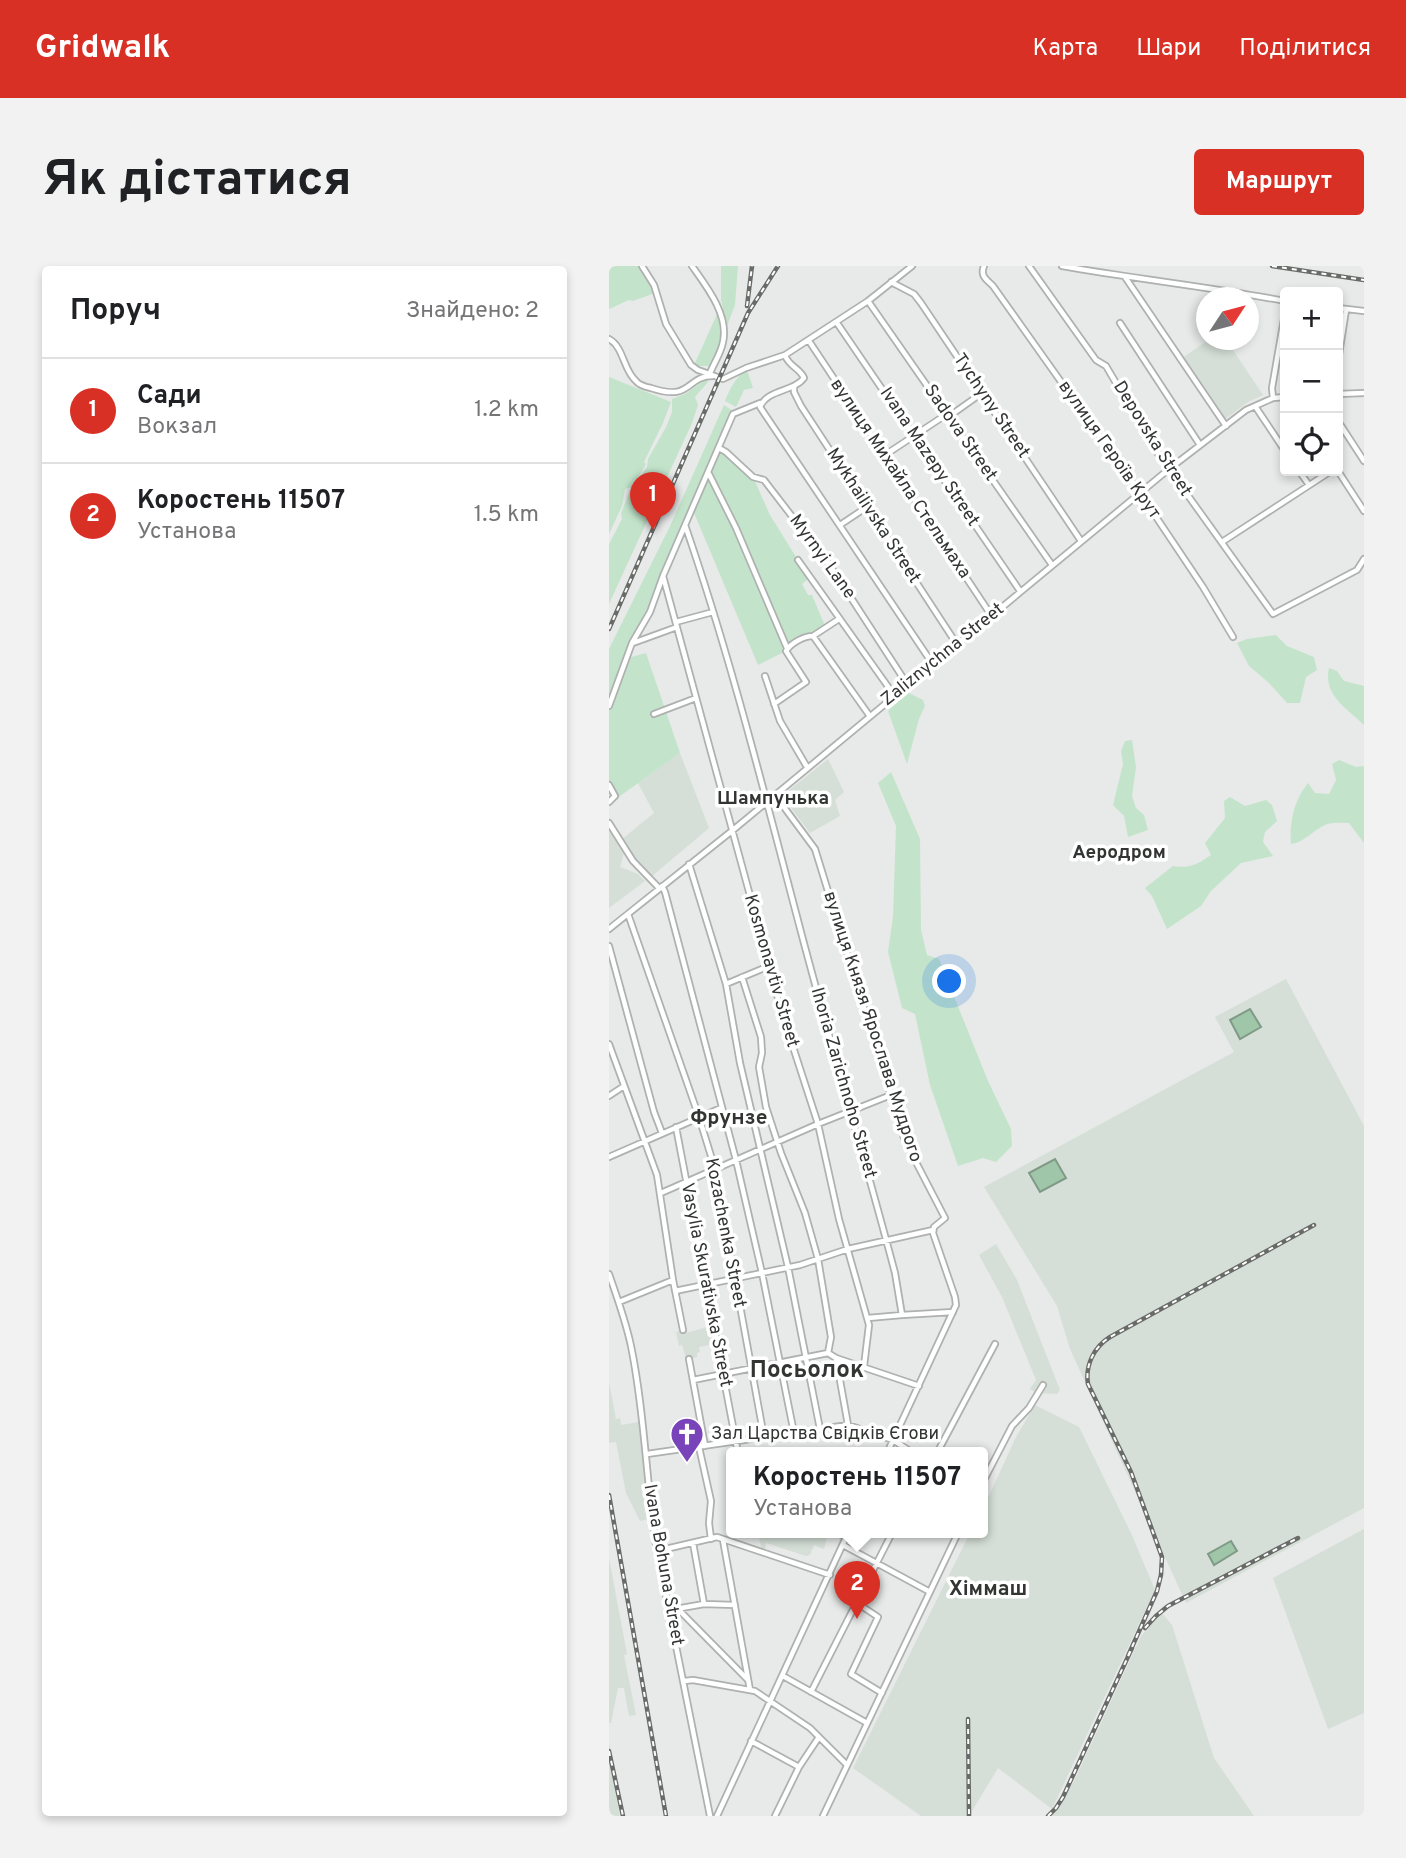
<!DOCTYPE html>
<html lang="uk">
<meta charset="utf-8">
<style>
:root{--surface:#fff;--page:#f2f2f2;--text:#202124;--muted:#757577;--line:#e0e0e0;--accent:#d93025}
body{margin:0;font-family:Overpass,sans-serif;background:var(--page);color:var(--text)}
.controls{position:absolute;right:21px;top:21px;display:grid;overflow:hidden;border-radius:7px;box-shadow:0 4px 10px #0003}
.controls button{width:63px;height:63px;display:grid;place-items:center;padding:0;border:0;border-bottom:2px solid var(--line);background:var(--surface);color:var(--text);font:35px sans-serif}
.compass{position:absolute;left:587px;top:21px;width:63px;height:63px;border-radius:50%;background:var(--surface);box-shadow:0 4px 10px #0003;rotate:54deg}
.you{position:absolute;left:341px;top:716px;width:24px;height:24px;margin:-18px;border:5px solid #fff;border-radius:50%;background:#1a73e8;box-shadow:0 0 0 10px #1a73e833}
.badge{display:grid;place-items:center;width:46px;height:46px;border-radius:50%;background:var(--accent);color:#fff;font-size:23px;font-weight:700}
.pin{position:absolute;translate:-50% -58px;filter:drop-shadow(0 2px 4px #0008)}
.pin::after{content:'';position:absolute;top:37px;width:24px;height:21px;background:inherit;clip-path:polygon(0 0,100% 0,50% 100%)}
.popup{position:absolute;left:117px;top:1181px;width:262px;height:91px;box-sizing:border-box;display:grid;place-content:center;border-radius:7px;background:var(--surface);filter:drop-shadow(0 2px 5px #0005);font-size:23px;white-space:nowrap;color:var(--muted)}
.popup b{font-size:26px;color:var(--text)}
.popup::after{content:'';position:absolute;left:50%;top:100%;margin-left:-14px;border:14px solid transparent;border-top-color:var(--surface)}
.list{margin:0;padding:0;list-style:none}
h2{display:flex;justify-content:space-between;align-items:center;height:91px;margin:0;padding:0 28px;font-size:30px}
h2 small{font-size:23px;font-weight:400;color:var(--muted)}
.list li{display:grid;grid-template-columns:46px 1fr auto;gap:21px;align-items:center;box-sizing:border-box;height:105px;padding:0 28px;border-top:2px solid var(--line)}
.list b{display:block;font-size:26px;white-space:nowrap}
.list p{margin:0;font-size:23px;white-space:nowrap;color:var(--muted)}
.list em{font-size:23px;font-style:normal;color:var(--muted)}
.icon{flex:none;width:38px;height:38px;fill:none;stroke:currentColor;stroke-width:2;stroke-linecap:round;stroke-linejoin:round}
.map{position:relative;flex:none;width:755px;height:1550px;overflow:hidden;border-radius:7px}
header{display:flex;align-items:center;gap:42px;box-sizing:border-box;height:98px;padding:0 35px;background:var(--accent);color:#fff}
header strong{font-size:33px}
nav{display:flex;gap:38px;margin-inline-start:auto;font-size:24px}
.intro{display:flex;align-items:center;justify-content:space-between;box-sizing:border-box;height:168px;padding:0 42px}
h1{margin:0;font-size:49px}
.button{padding:18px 32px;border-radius:7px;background:var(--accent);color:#fff;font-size:24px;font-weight:700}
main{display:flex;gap:42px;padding:0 42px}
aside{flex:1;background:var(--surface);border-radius:7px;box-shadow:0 4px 10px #0003}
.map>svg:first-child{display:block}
.built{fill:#d5dfd7}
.green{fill:#c3e4cb}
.water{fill:#a0c6a9;stroke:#7f9a86;stroke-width:2}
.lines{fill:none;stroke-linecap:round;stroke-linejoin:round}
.minor-casing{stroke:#aeb1af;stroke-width:8}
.minor{stroke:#fff;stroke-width:4.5}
.rail-casing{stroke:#696b69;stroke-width:4.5}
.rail{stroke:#fff;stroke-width:2;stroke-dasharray:5;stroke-linecap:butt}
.labels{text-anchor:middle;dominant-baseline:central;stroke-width:7;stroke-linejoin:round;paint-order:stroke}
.street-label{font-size:18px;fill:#333533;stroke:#fff}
.poi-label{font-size:18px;fill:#333533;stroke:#fff;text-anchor:start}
.neighbourhood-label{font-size:19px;font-weight:bold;fill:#333533;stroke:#fff}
.quarter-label{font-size:21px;font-weight:bold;fill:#333533;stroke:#fff}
.district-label{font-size:24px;font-weight:bold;fill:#333533;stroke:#fff}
</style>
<header>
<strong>Gridwalk</strong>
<nav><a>Карта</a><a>Шари</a><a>Поділитися</a></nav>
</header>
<div class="intro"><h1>Як дістатися</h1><a class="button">Маршрут</a></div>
<main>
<aside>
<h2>Поруч<small>Знайдено: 2</small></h2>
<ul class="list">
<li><span class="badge">1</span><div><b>Сади</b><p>Вокзал</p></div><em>1.2 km</em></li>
<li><span class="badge">2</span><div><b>Коростень 11507</b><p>Установа</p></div><em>1.5 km</em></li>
</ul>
</aside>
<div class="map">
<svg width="755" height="1550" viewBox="0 0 755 1550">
<rect width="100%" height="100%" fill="#e7eae8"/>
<path class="built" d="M599,74L618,75L654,129L639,136L615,154L572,93Z
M71,487L100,562L42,611L25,595L12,574L45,547L29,517Z
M219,493L235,526L226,534L231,550L201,567L173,530Z
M0,562L15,587L11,601L29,608L36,615L0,642Z
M677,713L755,860V1242L577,1337L461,1083L448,1040L375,921L625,786L606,751Z
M387,978L408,1014L451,1124L448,1128L428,1127L421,1123L427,1114L393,1031L370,989Z
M102,1060L106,1078L90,1081L91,1086L88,1087V1091L80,1093L76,1089L73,1079L70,1080L67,1066L76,1064L77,1067Z
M0,1116L7,1153L11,1152L12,1159L30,1156L36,1194L39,1253L31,1255L17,1227L7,1176L0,1177Z
M426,1139L470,1161L522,1267L546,1324L443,1543L389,1502L360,1550H312L244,1502L361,1267H374V1230L379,1232L406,1173Z
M755,1263V1447L719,1463L664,1312Z
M149,1267H219L215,1283L205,1279L201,1289L197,1290L157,1277L156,1285H153Z
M0,1292L18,1388L15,1389L27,1449L20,1450L15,1422H9L2,1457H0Z
M553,1347L563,1359L605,1492L645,1550H441L449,1543L466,1513L532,1370Z
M0,1476L10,1527L7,1529L11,1550H2L0,1541Z"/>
<path class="green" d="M0,0H30L46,27L24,35L20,34L0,43Z
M112,0H129L126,39L118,60L112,34Z
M109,46L112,77L100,100H89L86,97Z
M138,104L144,122L135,124L127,141L116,135C121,123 126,111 138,104Z
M0,111L62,136L54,157L35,196L37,198L23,221L16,223L13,240L0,268Z
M97,113L99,116L86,131L89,139L83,157L0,338V278L13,253L12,247L21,225L38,201L39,193L57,161L63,146V133L76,128Z
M115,139L124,145L110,178L145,213L161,249L200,312L193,318L199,329H203L216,360L180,379L175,386L149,399L83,242L39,341L18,382L19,392L37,387L71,487L0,538V383L62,258Z
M667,369L678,380L705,391L708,404L697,411L691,437H678L660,417L640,400L628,377L638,373Z
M720,402L728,405L735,415L755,420V459C738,442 714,430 720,402Z
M298,426L314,434L316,440L310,453L298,498L279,445Z
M523,474L527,501L523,530L527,542L535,549L539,564L519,571L515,550L504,539L514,498L512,485L516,475Z
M730,494L747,501L755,500V577L740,557C733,557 722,556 716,559C704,564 695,577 682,578C680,557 685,534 699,517L706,527L720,528L727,514L723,498Z
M282,506L311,573L312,664L318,689L330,693L379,815L402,863L403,880L387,896L374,892L349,900L321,819L306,748L293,742L279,686L284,651L287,560L269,517Z
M621,531L636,540L657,534L663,539L668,555L656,566L654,576L664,590L632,597L602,625L592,640L558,663L543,630L536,622L564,600C580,603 589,598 602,589L596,577L616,552L615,535Z"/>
<path class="water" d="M641,743L652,761L631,773L621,754Z
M446,893L457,912L431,926L420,907Z
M622,1275L628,1285L605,1299L599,1288Z"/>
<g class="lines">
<defs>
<path id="minor" d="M33,0L45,19L57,58L82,99L89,104L114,113L137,102L176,89
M83,0C98,21 120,49 114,76C112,87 105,97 101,107
M303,0L259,35L176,89C179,100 191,102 195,112C185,126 158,123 151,141L323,397
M375,0C371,10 377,13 384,20L531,227L594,321L624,371
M420,0L487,94L497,100L547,185L664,348L748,304L755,293
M453,0C527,13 602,21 676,35
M516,11L617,160
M282,16L305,28L312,37L472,275
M259,35L443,299
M729,42L755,45
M228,57L411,325
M511,57L591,179
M0,73C15,81 14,104 27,115C30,119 37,121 42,122C84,136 76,110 104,110
M200,75L382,349
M729,95L737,44
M185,120V126L192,140L347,377
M729,128L755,127
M664,132L663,122L676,47
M646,140L676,185
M729,155L755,195
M110,182L117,186L144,211L155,214L222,301L298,418
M276,189L335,150L342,149L373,127
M690,205L700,219
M729,205L755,245
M100,208L127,262L178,382
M76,259C122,392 156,530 192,666C222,780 256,893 286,1007L293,1049L344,1046
M231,259L258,241
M613,276L722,205
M189,294L285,429
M54,310L173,747L209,858L230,953L260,1059L255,1100
M67,356L104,346
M204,370L230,353
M24,377L68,361
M156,410L171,455L198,501
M165,438L197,416L177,385C182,377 195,370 204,370L260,449
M0,440L23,377L41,346L54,310L124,148L151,137
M45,448L87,432
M0,519L6,530L0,536
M166,529L206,583L296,875L336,952L325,961L324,967L346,1031L347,1039L278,1187
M0,557L24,595L50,622
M80,598L117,718L131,797L179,1001L211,1163
M53,620L56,626L127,894L153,1007L185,1167
M19,648L90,851L106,903L155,1171
M0,663L124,564L560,203L637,144L664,132L676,131
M0,680L45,846L53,867
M133,711L152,771L153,787L150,801L157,841L172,887L196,947L209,993L222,1071L219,1087L227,1092L239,1159
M117,718L160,700
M0,778L48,909L64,1014L74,1064
M0,830L15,820
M67,861L129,1187
M0,891L112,842
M52,927L209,858L282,829
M0,1008C8,1031 17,1056 22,1080C36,1148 37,1217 48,1285L101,1550
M66,1025L191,999L239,983L324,964
M10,1036L64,1014
M259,1052L293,1049
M227,1092L310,1120
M80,1093L96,1180
M84,1114L219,1087
M90,1181L102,1235L100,1257L102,1273
M328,1187L386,1078
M38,1188L239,1159L284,1174L304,1187
M374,1216L403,1160L420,1142L434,1119
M228,1267L238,1271
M114,1274L141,1424
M84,1277L95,1338
M234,1279L321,1326
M48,1285L108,1271L221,1309
M248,1337L269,1351L242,1408L273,1427
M68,1342L139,1414
M61,1344L95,1338L126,1339
M174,1410L258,1457
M75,1415L84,1414L146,1425L201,1462L238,1499
M202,1426L283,1267
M142,1475L190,1501
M108,1550L239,1267
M166,1550L190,1501L210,1471
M214,1550L349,1267"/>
</defs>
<use href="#minor" class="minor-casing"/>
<use href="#minor" class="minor"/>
<defs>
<path id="rail" d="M663,0L755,14
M138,40L143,0
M0,363L139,47L169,0
M0,1229L57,1550
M536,1362L547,1350L559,1340L689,1272
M519,1390L548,1325L552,1309L553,1291L522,1206L479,1118C476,1099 485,1081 501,1071L705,959
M359,1453L360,1550
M0,1485L14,1550
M439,1550L447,1542L454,1531L523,1382"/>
</defs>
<use href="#rail" class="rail-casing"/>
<use href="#rail" class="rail"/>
</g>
<defs>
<symbol id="church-pin" viewBox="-11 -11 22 30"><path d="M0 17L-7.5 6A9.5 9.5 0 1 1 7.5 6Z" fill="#7943ba" stroke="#fff"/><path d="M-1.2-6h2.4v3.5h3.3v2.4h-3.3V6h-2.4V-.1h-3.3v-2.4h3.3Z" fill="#fff"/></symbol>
</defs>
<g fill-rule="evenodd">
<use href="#church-pin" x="59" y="1149" width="38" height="52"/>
</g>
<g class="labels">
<g class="street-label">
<text transform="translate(382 140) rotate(56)">Tychyny Street</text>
<text transform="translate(351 167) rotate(55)">Sadova Street</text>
<text transform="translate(543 173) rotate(58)">Depovska Street</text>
<text transform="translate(500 184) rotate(55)">вулиця Героїв Крут</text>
<text transform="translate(320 191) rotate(56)">Ivana Mazepy Street</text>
<text transform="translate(291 213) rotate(56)">вулиця Михайла Стельмаха</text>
<text transform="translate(264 250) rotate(57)">Mykhailivska Street</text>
<text transform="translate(213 291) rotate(54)">Myrnyi Lane</text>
<text transform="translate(334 389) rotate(-39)">Zaliznychna Street</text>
<text transform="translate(162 705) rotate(74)">Kosmonavtiv Street</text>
<text transform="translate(263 761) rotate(72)">вулиця Князя Ярослава Мудрого</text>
<text transform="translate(234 817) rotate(74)">Ihoria Zarichnoho Street</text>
<text transform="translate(116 967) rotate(79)">Kozachenka Street</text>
<text transform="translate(97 1019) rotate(79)">Vasylia Skurativska Street</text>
<text transform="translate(54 1299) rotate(80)">Ivana Bohuna Street</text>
</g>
<g class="poi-label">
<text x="102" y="1168">Зал Царства Свідків Єгови</text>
</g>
<g class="neighbourhood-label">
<text x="164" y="533">Шампунька</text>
<text x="510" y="587">Аеродром</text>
</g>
<g class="quarter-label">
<text x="120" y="852">Фрунзе</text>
<text x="379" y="1323">Хіммаш</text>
</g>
<g class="district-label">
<text x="198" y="1105">Посьолок</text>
</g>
</g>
</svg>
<div class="controls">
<button>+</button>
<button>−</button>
<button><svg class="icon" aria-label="locate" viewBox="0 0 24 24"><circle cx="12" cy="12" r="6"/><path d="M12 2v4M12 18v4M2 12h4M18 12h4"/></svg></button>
</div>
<svg class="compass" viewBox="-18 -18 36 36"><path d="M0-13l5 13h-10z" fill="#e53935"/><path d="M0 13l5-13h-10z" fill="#757577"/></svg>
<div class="you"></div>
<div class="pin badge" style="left:44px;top:264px">1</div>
<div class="pin badge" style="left:248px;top:1353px">2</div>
<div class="popup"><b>Коростень 11507</b>Установа</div>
</div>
</main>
